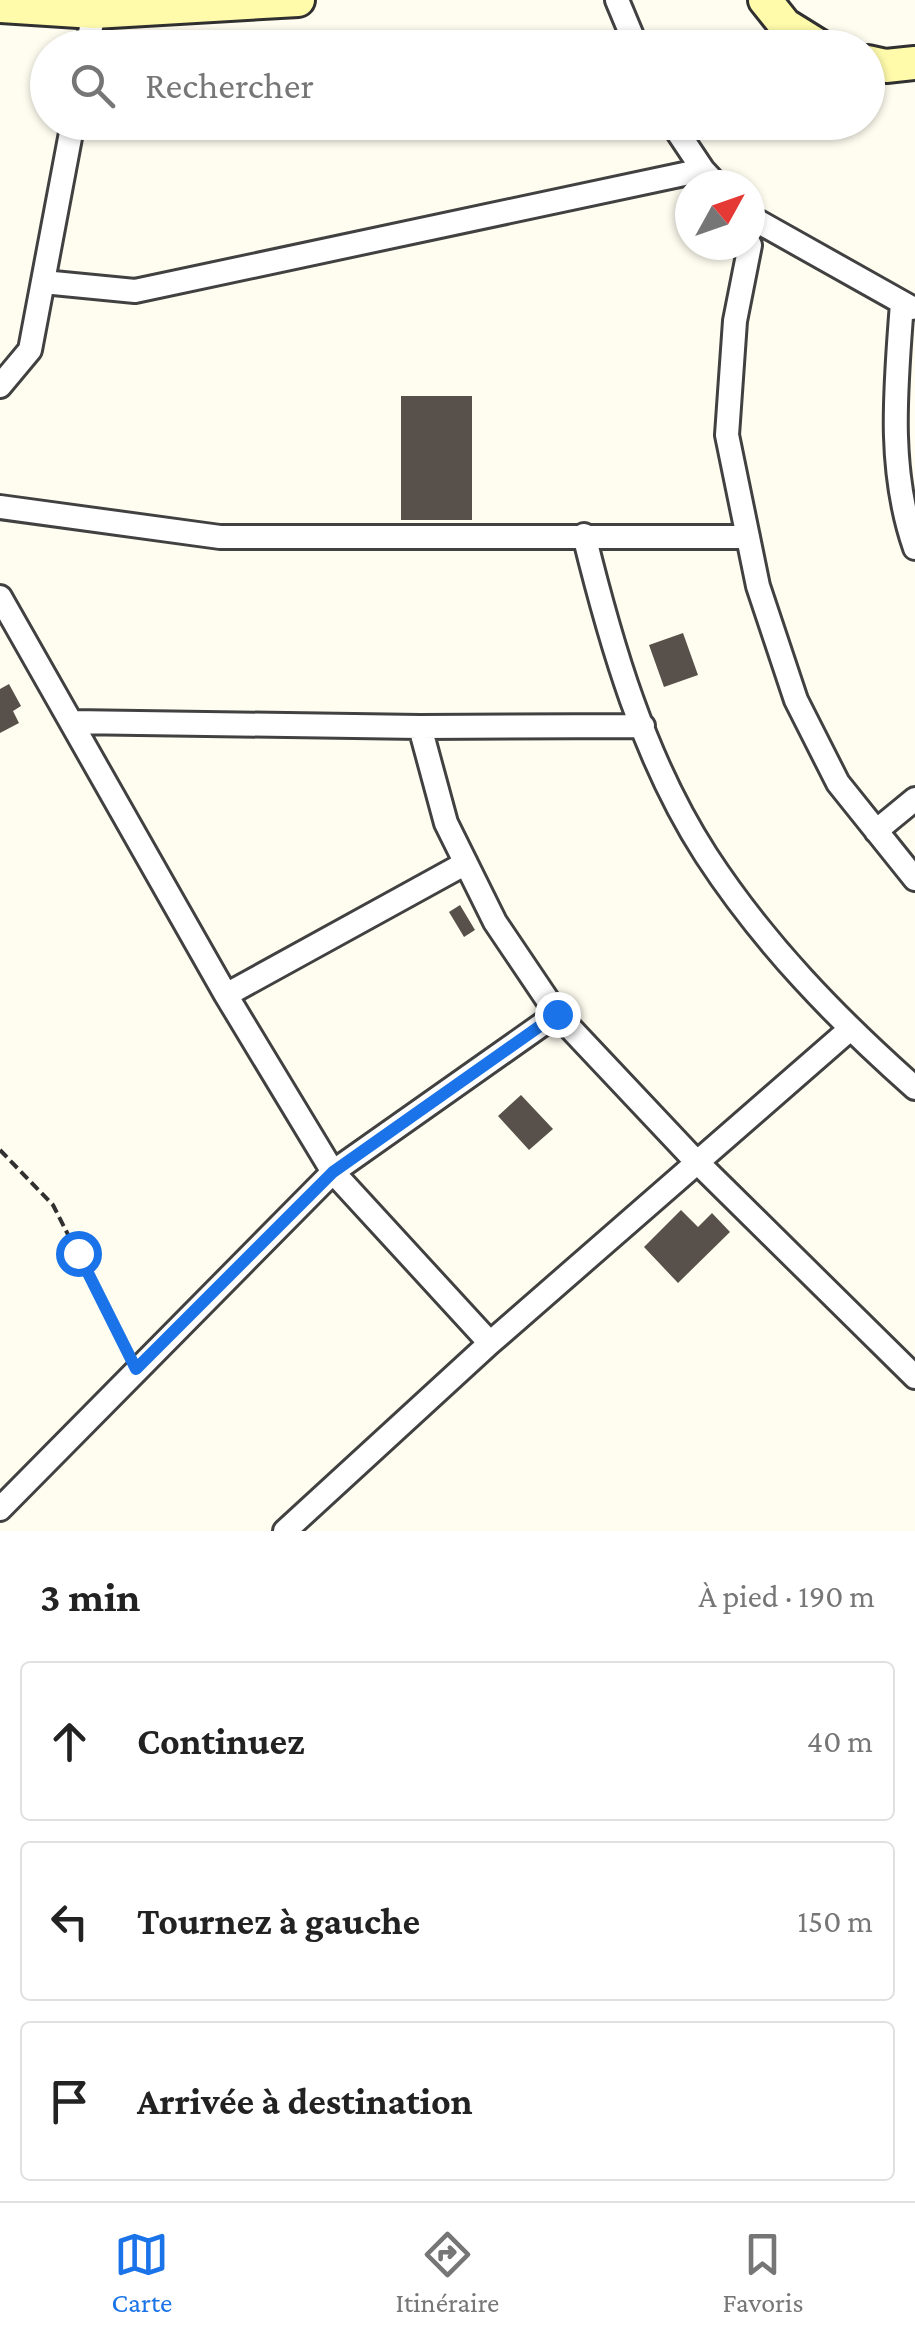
<!DOCTYPE html>
<html lang="fr">
<meta charset="utf-8">
<style>
:root{--surface:#fff;--page:#f2f2f2;--text:#222;--muted:#767676;--line:#e0e0e0;--accent:#1a73e8}
body{margin:0;font-family:"Crimson Pro",serif;background:var(--page);color:var(--text)}
.compass{position:absolute;left:675px;top:170px;width:90px;height:90px;border-radius:50%;background:var(--surface);box-shadow:0 2px 8px #0004;rotate:50deg}
.stop{position:absolute;width:30px;height:30px;margin:-22px;border:8px solid #1a73e8;border-radius:50%;background:#fff}
.stop.end{background:#1a73e8;border-color:#fff;box-shadow:0 2px 10px #0008}
.list{margin:0;padding:0;list-style:none}
h2{display:flex;justify-content:space-between;align-items:center;height:130px;margin:0;padding:0 40px;font-size:42px}
h2 small{font-size:32px;font-weight:400;color:var(--muted)}
.list li{display:grid;grid-template-columns:65px 1fr auto;gap:30px;align-items:center;box-sizing:border-box;height:160px;margin:0 20px 20px;padding:0 20px;border:2px solid var(--line);border-radius:10px}
.list b{display:block;font-size:38px;white-space:nowrap}
.list em{font-size:32px;font-style:normal;color:var(--muted)}
.icon{flex:none;width:55px;height:55px;fill:none;stroke:currentColor;stroke-width:2;stroke-linecap:round;stroke-linejoin:round}
.map{position:relative;flex:none;width:915px;height:1531px;overflow:hidden}
.search{position:absolute;background:var(--surface);box-shadow:0 2px 8px #0004;left:30px;right:30px;top:30px;height:110px;display:flex;align-items:center;gap:25px;box-sizing:border-box;padding:0 35px;border-radius:55px;color:var(--muted);font-size:38px}
.sheet{height:670px;background:var(--surface)}
nav{display:flex;justify-content:space-around;align-items:center;box-sizing:border-box;height:140px;border-top:2px solid var(--line);background:var(--surface);font-size:28px;color:var(--muted)}
nav a{display:grid;justify-items:center;gap:5px}
nav .on{color:var(--accent)}
.map>svg:first-child{display:block}
.building{fill:#58504a}
.lines{fill:none;stroke-linecap:round;stroke-linejoin:round}
.street-casing{stroke:#414141;stroke-width:28}
.secondary-casing{stroke:#303030;stroke-width:38}
.path{stroke:#303030;stroke-width:4;stroke-dasharray:10 5;stroke-linecap:butt}
.street{stroke:#fff;stroke-width:22}
.secondary{stroke:#fffbab;stroke-width:32}
.route{stroke:#1a73e8;stroke-width:12}
</style>
<div class="map">
<svg width="915" height="1531" viewBox="0 0 915 1531">
<rect width="100%" height="100%" fill="#fffdf0"/>
<path class="building" d="M401,396H472V520H401Z
M683,633L698,675L664,687L649,645Z
M9,684L21,706L13,711L19,723L0,733V689Z
M460,905L475,930L464,937L449,912Z
M521,1095L553,1129L529,1150L498,1116Z
M681,1210L698,1227L712,1213L730,1232L678,1283L644,1247Z"/>
<g class="lines">
<defs>
<path id="street" d="M617,0L637,48
M87,48L94,12
M671,122L703,170L717,185
M750,217L912,308
M750,245L735,321L727,435L758,586L796,700L838,783L915,879
M43,282L135,291L703,170
M902,303C896,385 887,468 915,548
M0,386L30,350L73,122
M0,507L220,537H748
M584,535C611,645 644,759 706,855C764,944 836,1018 915,1088
M0,597L226,995L333,1172L490,1343
M72,722L420,727L643,726
M420,727L446,823L495,922L557,1014L688,1153L915,1377
M876,831L915,799
M226,995L466,863
M0,1509L333,1172L557,1014
M285,1531L490,1343L849,1030"/>
<path id="secondary" d="M765,0L785,25L822,48
M0,6L94,12L298,0
M868,62L886,66L915,63"/>
</defs>
<use href="#street" class="street-casing"/>
<use href="#secondary" class="secondary-casing"/>
<path class="path" d="M0,1150L53,1205L125,1347"/>
<use href="#street" class="street"/>
<use href="#secondary" class="secondary"/>
</g>
<g class="lines">
<path class="route" d="M78,1253L136,1369L333,1172L557,1014"/>
</g>
</svg>
<svg class="compass" viewBox="-18 -18 36 36"><path d="M0-13l5 13h-10z" fill="#e53935"/><path d="M0 13l5-13h-10z" fill="#767676"/></svg>
<div class="stop" style="left:78px;top:1253px"></div>
<div class="stop end" style="left:557px;top:1014px"></div>
<div class="search"><svg class="icon" aria-label="search" viewBox="0 0 24 24"><circle cx="10" cy="10" r="6"/><path d="M15 15l6 6"/></svg>Rechercher</div>
</div>
<section class="sheet">
<h2>3 min<small>À pied · 190 m</small></h2>
<ul class="list">
<li><svg class="icon" aria-label="ahead" viewBox="0 0 24 24"><path d="M12 20V5M6 11l6-6 6 6"/></svg><div><b>Continuez</b></div><em>40 m</em></li>
<li><svg class="icon" aria-label="left" viewBox="0 0 24 24"><path d="M17 20v-9H6M10 6l-5 5 5 5"/></svg><div><b>Tournez à gauche</b></div><em>150 m</em></li>
<li><svg class="icon" aria-label="arrive" viewBox="0 0 24 24"><path d="M6 21V4h12l-3 4 3 4H6"/></svg><div><b>Arrivée à destination</b></div></li>
</ul>
</section>
<nav>
<a class="on"><svg class="icon" aria-label="map" viewBox="0 0 24 24"><path d="M3 6l6-2 6 2 6-2v14l-6 2-6-2-6 2zM9 4v14M15 6v14"/></svg>Carte</a>
<a><svg class="icon" aria-label="directions" viewBox="0 0 24 24"><path d="M12 3l9 9-9 9-9-9zM9 14v-3h6M13 9l2 2-2 2"/></svg>Itinéraire</a>
<a><svg class="icon" aria-label="saved" viewBox="0 0 24 24"><path d="M7 4h10v16l-5-4-5 4z"/></svg>Favoris</a>
</nav>
